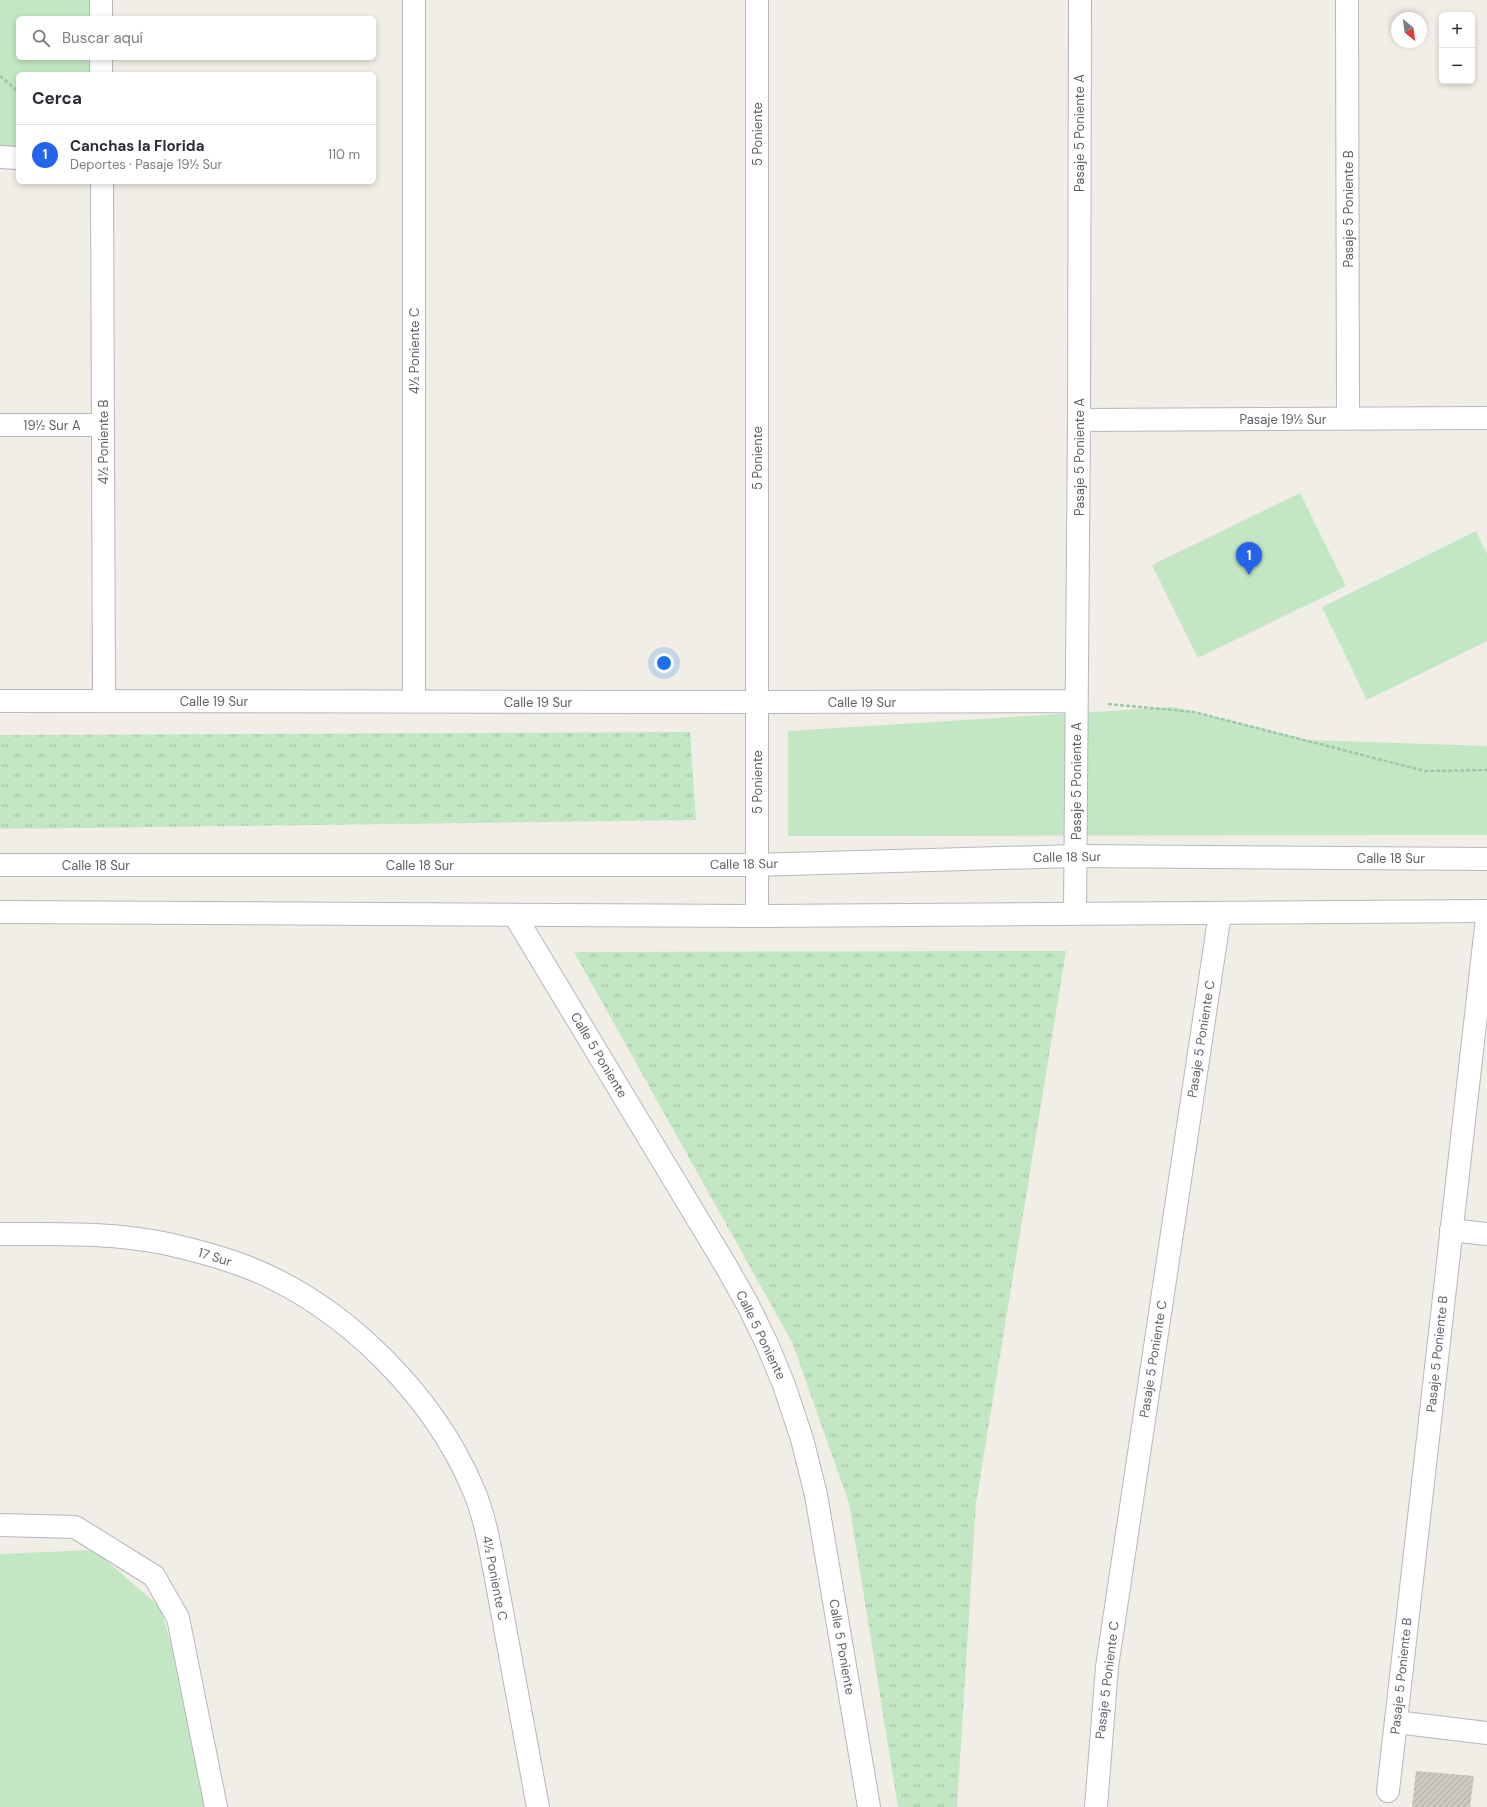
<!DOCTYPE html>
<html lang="es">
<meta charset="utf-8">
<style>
:root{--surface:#fff;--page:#f7f7f7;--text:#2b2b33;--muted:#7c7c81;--line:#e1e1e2;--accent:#2563eb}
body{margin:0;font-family:"DM Sans",sans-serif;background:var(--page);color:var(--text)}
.controls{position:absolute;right:12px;top:12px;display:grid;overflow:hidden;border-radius:6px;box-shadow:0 2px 6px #0003}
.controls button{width:36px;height:36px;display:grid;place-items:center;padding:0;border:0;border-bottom:1px solid var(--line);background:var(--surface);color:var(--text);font:20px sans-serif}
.compass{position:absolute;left:1391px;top:12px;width:36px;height:36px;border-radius:50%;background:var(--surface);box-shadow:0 2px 6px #0003;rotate:151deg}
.you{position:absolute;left:664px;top:663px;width:14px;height:14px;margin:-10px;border:3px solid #fff;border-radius:50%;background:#1a73e8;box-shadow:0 0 0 6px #1a73e833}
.badge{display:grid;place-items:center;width:26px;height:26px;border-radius:50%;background:var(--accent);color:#fff;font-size:13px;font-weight:700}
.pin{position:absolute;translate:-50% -33px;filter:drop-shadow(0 1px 2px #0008)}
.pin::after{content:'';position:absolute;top:21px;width:14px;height:12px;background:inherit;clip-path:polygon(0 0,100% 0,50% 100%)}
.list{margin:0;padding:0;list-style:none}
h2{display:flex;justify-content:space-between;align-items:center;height:52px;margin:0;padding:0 16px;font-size:17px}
h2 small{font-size:13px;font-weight:400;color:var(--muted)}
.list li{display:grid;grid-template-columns:26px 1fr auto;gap:12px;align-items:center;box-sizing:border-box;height:60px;padding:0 16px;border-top:1px solid var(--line)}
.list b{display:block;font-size:15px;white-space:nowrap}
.list p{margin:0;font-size:13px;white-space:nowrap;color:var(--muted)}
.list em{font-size:13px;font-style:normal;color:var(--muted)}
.icon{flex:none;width:22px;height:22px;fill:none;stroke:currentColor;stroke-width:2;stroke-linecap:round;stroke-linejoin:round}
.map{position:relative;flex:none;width:1487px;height:1807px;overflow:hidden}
.search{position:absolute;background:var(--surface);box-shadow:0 2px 6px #0003;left:16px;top:16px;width:360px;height:44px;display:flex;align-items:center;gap:10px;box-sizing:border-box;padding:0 14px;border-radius:6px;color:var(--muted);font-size:15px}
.panel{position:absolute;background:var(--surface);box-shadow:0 2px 6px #0003;left:16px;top:72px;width:360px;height:112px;border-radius:6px}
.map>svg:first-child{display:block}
.grass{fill:url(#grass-tufts)}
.green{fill:#c3e7c3}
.building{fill:url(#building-hatch)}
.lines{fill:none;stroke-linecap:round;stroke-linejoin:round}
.minor-casing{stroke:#b4b7bb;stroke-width:24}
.tertiary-casing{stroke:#b4b7bb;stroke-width:24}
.secondary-casing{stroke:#b5b9be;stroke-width:24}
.path{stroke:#9cc8a9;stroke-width:2.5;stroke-dasharray:4 2;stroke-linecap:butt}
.minor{stroke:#fff;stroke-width:22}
.tertiary{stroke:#fff;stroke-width:22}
.secondary{stroke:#fff;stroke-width:22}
.labels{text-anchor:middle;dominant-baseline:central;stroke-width:3.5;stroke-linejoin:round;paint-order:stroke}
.street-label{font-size:13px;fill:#5e6267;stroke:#fff}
</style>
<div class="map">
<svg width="1487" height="1807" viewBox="0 0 1487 1807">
<defs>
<pattern id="grass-tufts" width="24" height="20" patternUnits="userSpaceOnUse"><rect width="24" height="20" fill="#c3e7c3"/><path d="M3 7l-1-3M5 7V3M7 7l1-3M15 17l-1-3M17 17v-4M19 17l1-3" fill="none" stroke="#a2bfa2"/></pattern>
<pattern id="building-hatch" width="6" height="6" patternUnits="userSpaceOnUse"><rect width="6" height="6" fill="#ccc9c3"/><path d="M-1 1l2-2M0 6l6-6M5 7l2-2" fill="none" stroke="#a9a7a2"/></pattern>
</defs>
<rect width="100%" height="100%" fill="#f0eee6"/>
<path class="grass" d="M690,732L696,820L0,829V735Z
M1066,951L976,1503L957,1807H898L849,1503L792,1342L574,952Z"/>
<path class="green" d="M0,0H93V18H18V58H93V74H18V157H0Z
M1300,493L1346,586L1198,658L1152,565Z
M1476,531L1487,554V641L1367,700L1322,607Z
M1174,707L1309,740L1487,746V835L788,836V731Z
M94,1550L160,1607L173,1650L205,1807H0V1554Z"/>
<path class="building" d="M1416,1771L1474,1776L1470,1807H1412Z"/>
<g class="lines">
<defs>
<path id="minor" d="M101,0V18
M414,0V702
M1347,0L1348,419
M101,58V74
M0,157L18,158
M102,182L104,701
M1079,420L1487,418
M0,425H103
M0,701L732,702L1076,701
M1075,913L1079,420L1080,0
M515,916L726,1266L748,1305L767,1344L784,1385L802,1439L816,1495L869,1807
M1451,1230L1487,1234
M0,1234C56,1234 112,1232 168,1244C194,1250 221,1257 247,1267C344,1305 434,1395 474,1491C484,1515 489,1542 494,1568L538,1807
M0,1525L75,1527L154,1576L178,1618L216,1807
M1396,1722L1487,1733
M1388,1791L1487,918
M1096,1807L1107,1667L1220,913"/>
<path id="tertiary" d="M757,916V0"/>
<path id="secondary" d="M0,865H757L1075,856L1487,859
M0,912L757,916L1487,911"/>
</defs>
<use href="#minor" class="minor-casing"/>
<use href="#tertiary" class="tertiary-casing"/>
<use href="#secondary" class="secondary-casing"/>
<path class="path" d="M0,76L18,91
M1108,704L1194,712L1425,771L1487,770"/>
<use href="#minor" class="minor"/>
<use href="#tertiary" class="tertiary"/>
<use href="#secondary" class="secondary"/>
</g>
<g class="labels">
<g class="street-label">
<text transform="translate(1079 133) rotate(-90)">Pasaje 5 Poniente A</text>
<text transform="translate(757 134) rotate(-90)">5 Poniente</text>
<text transform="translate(1348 209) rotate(-90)">Pasaje 5 Poniente B</text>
<text transform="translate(414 351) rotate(-90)">4½ Poniente C</text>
<text x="1283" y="419">Pasaje 19½ Sur</text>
<text x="52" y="425">19½ Sur A</text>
<text transform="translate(103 442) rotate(-90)">4½ Poniente B</text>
<text transform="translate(1079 457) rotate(-90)">Pasaje 5 Poniente A</text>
<text transform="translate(757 458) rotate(-90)">5 Poniente</text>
<text x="214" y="701">Calle 19 Sur</text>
<text x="538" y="702">Calle 19 Sur</text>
<text x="862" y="702">Calle 19 Sur</text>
<text transform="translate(1076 781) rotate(-90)">Pasaje 5 Poniente A</text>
<text transform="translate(757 782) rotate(-90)">5 Poniente</text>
<text transform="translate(1067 857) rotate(-1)">Calle 18 Sur</text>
<text x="1391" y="858">Calle 18 Sur</text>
<text transform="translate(744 864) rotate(-1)">Calle 18 Sur</text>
<text x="96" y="865">Calle 18 Sur</text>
<text x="420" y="865">Calle 18 Sur</text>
<text transform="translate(1201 1039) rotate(-81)">Pasaje 5 Poniente C</text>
<text transform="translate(599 1055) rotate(59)">Calle 5 Poniente</text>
<text transform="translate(215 1257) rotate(17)">17 Sur</text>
<text transform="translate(761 1335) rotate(64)">Calle 5 Poniente</text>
<text transform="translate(1437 1354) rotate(-84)">Pasaje 5 Poniente B</text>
<text transform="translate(1153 1359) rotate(-81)">Pasaje 5 Poniente C</text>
<text transform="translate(495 1578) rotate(79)">4½ Poniente C</text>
<text transform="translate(842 1647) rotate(80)">Calle 5 Poniente</text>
<text transform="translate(1401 1676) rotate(-84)">Pasaje 5 Poniente B</text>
<text transform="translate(1107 1680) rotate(-83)">Pasaje 5 Poniente C</text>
</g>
</g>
</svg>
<div class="controls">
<button>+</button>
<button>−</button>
</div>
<svg class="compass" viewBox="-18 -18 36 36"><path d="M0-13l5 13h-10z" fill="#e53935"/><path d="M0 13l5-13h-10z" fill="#7c7c81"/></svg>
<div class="you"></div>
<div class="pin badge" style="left:1249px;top:575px">1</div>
<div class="search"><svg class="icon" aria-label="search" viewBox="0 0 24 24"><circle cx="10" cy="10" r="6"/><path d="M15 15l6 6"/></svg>Buscar aquí</div>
<section class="panel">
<h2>Cerca<small></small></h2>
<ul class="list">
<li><span class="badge">1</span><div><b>Canchas la Florida</b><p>Deportes · Pasaje 19½ Sur</p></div><em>110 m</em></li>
</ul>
</section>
</div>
